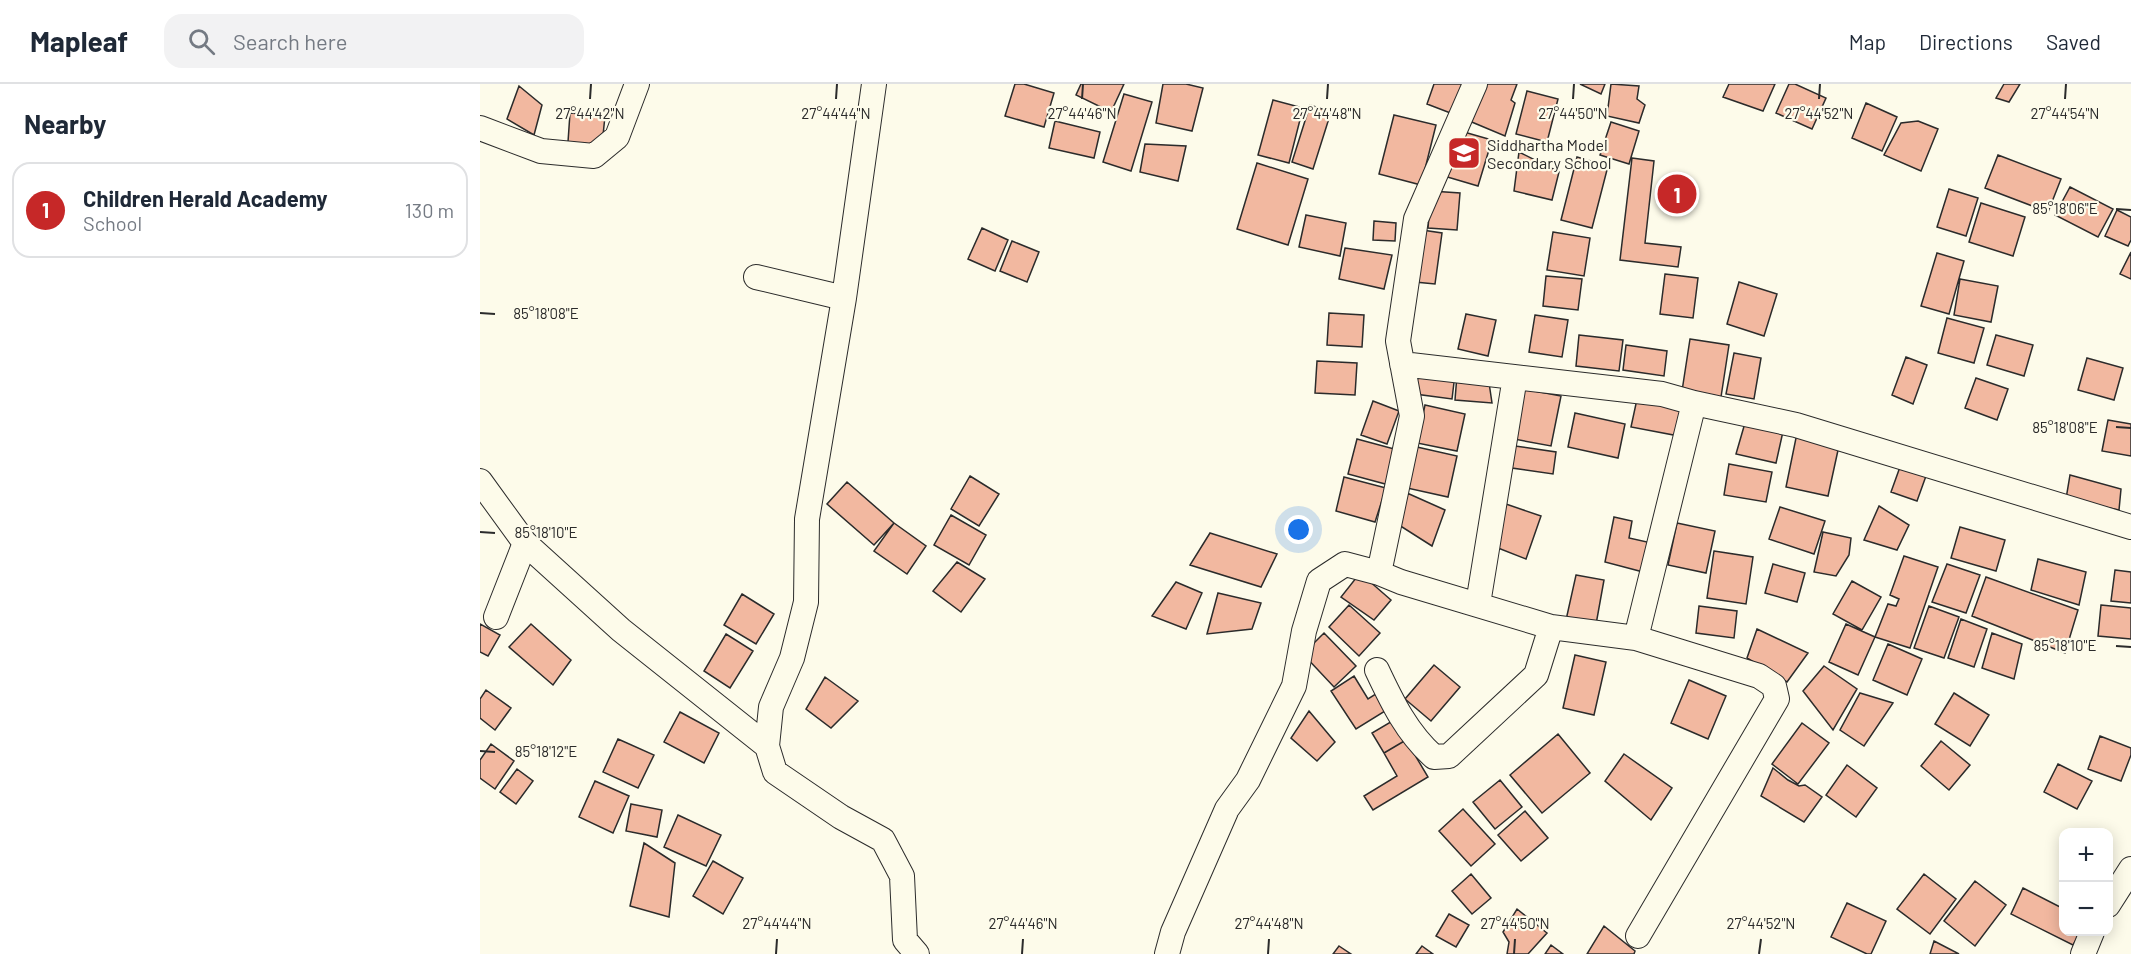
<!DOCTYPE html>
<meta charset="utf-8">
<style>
:root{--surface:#fff;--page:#f2f2f3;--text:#1f2937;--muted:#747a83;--line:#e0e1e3;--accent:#c62828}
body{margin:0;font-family:Barlow,sans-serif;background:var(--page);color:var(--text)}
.controls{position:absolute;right:18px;bottom:18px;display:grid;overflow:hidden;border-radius:12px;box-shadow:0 3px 15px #0003}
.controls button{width:54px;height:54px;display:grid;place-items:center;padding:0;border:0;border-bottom:2px solid var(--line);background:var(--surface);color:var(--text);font:30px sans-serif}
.you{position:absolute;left:819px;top:446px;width:21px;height:21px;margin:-15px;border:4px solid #fff;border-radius:50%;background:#1a73e8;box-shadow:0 0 0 9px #1a73e833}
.badge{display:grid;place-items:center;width:39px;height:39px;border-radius:50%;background:var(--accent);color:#fff;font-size:20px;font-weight:700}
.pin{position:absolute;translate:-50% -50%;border:3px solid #fff;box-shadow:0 2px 6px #0006}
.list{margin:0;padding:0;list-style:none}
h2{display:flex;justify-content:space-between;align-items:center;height:78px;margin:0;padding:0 24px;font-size:26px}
h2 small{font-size:20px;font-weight:400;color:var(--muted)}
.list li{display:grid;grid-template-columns:39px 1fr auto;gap:18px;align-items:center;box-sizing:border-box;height:96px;margin:0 12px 12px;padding:0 12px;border:2px solid var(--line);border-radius:18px}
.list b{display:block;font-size:22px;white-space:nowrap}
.list p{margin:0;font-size:20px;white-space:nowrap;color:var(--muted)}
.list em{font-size:20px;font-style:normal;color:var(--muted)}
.icon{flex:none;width:33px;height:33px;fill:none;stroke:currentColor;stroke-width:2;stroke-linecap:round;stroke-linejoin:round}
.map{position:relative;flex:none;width:1651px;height:870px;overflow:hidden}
header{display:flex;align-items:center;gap:36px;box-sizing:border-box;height:84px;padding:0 30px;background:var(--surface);border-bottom:2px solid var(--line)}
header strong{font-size:28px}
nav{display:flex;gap:33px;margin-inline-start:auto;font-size:21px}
.search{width:420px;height:54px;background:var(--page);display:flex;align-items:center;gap:15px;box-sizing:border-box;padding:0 21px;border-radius:18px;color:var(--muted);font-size:22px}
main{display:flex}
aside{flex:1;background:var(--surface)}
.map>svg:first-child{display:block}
.building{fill:#f2b8a0;stroke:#2b2b2b;stroke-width:1.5}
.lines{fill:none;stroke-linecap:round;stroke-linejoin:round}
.minor-casing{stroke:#2b2b2b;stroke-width:26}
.minor{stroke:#fdfbea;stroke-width:24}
.ticks{fill:none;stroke:#2b2b2b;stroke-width:2}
.labels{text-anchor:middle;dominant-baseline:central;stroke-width:4.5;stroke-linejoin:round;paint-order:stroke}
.poi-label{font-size:16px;fill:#2b2b2b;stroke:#fdfbea;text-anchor:start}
.ticks-label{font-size:15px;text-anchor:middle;fill:#2b2b2b;stroke:#fdfbea;stroke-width:4.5;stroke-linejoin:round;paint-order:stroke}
</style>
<header>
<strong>Mapleaf</strong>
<div class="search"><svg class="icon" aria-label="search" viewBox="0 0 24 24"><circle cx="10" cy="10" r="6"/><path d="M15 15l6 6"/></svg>Search here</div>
<nav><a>Map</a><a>Directions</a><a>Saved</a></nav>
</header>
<main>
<aside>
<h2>Nearby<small></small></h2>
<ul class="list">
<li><span class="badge">1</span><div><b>Children Herald Academy</b><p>School</p></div><em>130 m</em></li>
</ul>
</aside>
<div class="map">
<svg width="1651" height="870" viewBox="0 0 1651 870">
<rect width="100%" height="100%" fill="#fdfbea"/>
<path class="building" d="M535,0H544L574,9L564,43L525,32Z
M601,0H644L631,28L596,11Z
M683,0H706L723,4L712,47L676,39Z
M954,0H984L973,30L947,20Z
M1002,0H1037L1031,16L1035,19L1025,52L987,36Z
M1100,0H1125L1121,10Z
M1131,0L1159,2L1157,15L1165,21L1159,39L1127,32Z
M1249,0H1295L1283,27L1243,13Z
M1309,0H1315L1346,14L1332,45L1296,29Z
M1524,0H1540L1529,18L1516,14Z
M39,2L62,21L54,51L27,35Z
M1047,7L1078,15L1067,58L1036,50Z
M644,10L672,18L651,87L623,78Z
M793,16L823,24L809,79L778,71Z
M1386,19L1417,33L1402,67L1372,54Z
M830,21L851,28L833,85L812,78Z
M90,29L125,32L122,61L88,58Z
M914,31L956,41L941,101L899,90Z
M575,37L620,48L614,74L569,64Z
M1438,37L1458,45L1441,87L1404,71L1421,39Z
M1131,38L1159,47L1149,80L1120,71Z
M977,46L1012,56L998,102L964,92Z
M665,60L706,62L698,97L660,88Z
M1039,68L1079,88L1072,116L1034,107Z
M1518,71L1581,95L1568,128L1505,104Z
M1097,73L1128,82L1112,144L1081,136Z
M1152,74L1174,77L1165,159L1201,163L1198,183L1140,176Z
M777,79L828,95L808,161L757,145Z
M1590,103L1633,125L1618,153L1575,131Z
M1469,105L1498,114L1486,152L1457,143Z
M951,107L980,109L977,146L948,144Z
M1501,119L1545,133L1533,172L1489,158Z
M1637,126L1651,133V156L1648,162L1625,152Z
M826,131L866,139L860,172L819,163Z
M894,137L916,139L915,157L893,156Z
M502,144L528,156L515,187L488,175Z
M942,146L962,149L955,200L935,198Z
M1073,148L1110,154L1104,192L1067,186Z
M532,157L559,168L547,198L520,187Z
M865,164L912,171L904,205L859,195Z
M1651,168V195L1640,190Z
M1457,169L1484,177L1469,230L1441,222Z
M1185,190L1218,194L1213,234L1180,230Z
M1066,192L1102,195L1098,226L1063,222Z
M1480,195L1518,202L1511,238L1474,231Z
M1259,198L1297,210L1284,252L1247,240Z
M849,229L884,231L882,263L847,261Z
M986,230L1016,236L1008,272L978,265Z
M1055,231L1088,236L1082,273L1049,268Z
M1467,234L1504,244L1494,279L1458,269Z
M1099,251L1143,256L1139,287L1096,282Z
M1516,251L1553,261L1544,292L1507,281Z
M1210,255L1249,261L1241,313L1202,307Z
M1146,261L1187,267L1184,292L1143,286Z
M1254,269L1281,274L1274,315L1246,310Z
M1426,273L1447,281L1433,320L1412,311Z
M1607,274L1643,284L1634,316L1598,306Z
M837,277L877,279L875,311L835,309Z
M938,286L975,290L972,315L935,310Z
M977,291L1008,292L1012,319L975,316Z
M1496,294L1528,305L1517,336L1485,324Z
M1044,305L1081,312L1071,362L1034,355Z
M1157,315L1204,324L1199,352L1151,343Z
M893,317L919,327L907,360L881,351Z
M945,321L985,330L977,367L937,359Z
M1095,329L1145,340L1138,374L1088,363Z
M1267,332L1304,343L1296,379L1256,370Z
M1628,336L1651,340V372L1622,367Z
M1317,349L1360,357L1348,412L1306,403Z
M877,355L918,366L909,401L868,390Z
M1035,362L1076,368L1073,390L1032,384Z
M937,363L977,372L968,413L927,404Z
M1249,380L1292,388L1286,418L1244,411Z
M1420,383L1446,392L1437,417L1411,408Z
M1590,391L1641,405L1639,426L1586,415Z
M490,392L519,410L499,442L471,425Z
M864,393L906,404L895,438L856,427Z
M367,398L414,439L394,461L347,420Z
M927,409L965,426L952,462L911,436Z
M1023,419L1061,432L1046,475L1018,464Z
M1399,422L1429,441L1417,466L1384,456Z
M1300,423L1345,437L1334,470L1289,455Z
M471,431L506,451L489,481L454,461Z
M1134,433L1152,437L1149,454L1176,460L1167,489L1125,478Z
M414,439L446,462L427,490L394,467Z
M1197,439L1235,447L1226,489L1188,481Z
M1480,443L1525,456L1516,487L1471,474Z
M1343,448L1371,454L1369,471L1356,492L1334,488Z
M730,449L797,470L781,503L710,481Z
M1234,467L1273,473L1266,520L1227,514Z
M1424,472L1458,483L1430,564L1395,553L1408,520L1416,522L1419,515L1410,511Z
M1558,475L1606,488L1599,521L1551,506Z
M477,478L505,495L481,528L453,507Z
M1293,480L1325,489L1317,518L1285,509Z
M1467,480L1500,491L1486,529L1452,518Z
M1635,486L1651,488V519L1631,517Z
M880,489L911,516L894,536L861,513Z
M1096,491L1124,496L1115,546L1086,536Z
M1506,493L1598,526L1585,569L1492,532Z
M1372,497L1401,513L1382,546L1353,530Z
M696,498L722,509L706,545L672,532Z
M738,509L781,519L772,545L727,550Z
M262,510L294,530L276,560L244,541Z
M869,521L900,549L879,572L849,543Z
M1621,521L1651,524V555L1618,552Z
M1219,522L1257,527L1254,554L1216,549Z
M1449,522L1479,533L1464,574L1434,564Z
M1481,535L1507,545L1494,583L1468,574Z
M0,540L20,551L8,572L0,568Z
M51,540L91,576L73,601L29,563Z
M1366,540L1395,553L1378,591L1349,578Z
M1277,545L1328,569L1307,598L1267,574Z
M844,549L876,582L854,603L823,570Z
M1512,549L1542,560L1534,595L1502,584Z
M246,550L273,567L250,604L224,587Z
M1408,560L1442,575L1427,611L1393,596Z
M1095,571L1126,578L1114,631L1083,624Z
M954,581L980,603L951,637L925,615Z
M1344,582L1377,605L1353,646L1323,607Z
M874,592L888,615L902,606L910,624L876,645L851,607Z
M345,593L378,617L351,644L326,625Z
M1209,596L1246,612L1228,655L1191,639Z
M6,606L31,624L15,646L0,634V615Z
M1380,609L1413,619L1384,662L1360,646Z
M1474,609L1509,631L1490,662L1455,640Z
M829,627L855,658L837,677L811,654Z
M200,628L239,649L224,679L184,658Z
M914,636L926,656L904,669L892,649Z
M1322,639L1349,659L1318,700L1292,680Z
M1078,650L1110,689L1062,729L1030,691Z
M1620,652L1651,664V671L1641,697L1608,685Z
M138,655L174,671L158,704L123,688Z
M926,656L948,693L893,726L884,712L917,692L904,669Z
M1461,657L1490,681L1469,706L1441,682Z
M11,660L34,677L15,705L0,694V676Z
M1144,670L1192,704L1171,736L1125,697Z
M1578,680L1612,697L1597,725L1564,708Z
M1367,681L1397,704L1376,733L1346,711Z
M1293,684L1308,696L1319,702L1325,701L1342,713L1324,738L1281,712Z
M37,685L53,697L36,720L20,708Z
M1020,696L1042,723L1015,745L993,718Z
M115,697L149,712L133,749L99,733Z
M151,720L182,726L177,753L146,747Z
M983,725L1015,760L991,782L959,747Z
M1045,727L1068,754L1041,777L1018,751Z
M198,731L241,751L226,782L184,763Z
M164,759L195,779L189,833L150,822Z
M233,777L263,794L243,830L213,812Z
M991,790L1011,814L992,830L972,807Z
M1444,790L1476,815L1450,850L1417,825Z
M1495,797L1526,821L1495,862L1464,837Z
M1543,804L1584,825V848H1601L1593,861L1531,830Z
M1367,819L1406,837L1391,870H1387L1351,853Z
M1037,825L1067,849L1048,870H1027L1029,858L1023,848Z
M969,830L989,841L976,863L956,852Z
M1124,842L1155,867L1154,870H1107Z
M1454,857L1479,870H1450Z
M1071,861L1083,870H1065Z
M859,862L871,870H853Z
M942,862L953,870H936Z"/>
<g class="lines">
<defs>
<path id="minor" d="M394,0L364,214L327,435L326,518L312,574L291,623L287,662L295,688L361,733L403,756L422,792L425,856L437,870
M0,44L61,67L114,72L137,53L157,0
M276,193L364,214
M922,280L1182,310L1214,319L1316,341L1651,443
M0,397L45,459L141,546L287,662
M998,520L1035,293
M16,533L45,459
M1071,543L1156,554L1279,592L1294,602L1297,615L1158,852
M1156,554L1214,319
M897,586C912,618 927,649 954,673L969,672L1056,591L1071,543L921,498L899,489L932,332L918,257L936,135L995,0
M1628,821L1651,785
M687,870L693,848L747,725L768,696L814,602L824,547L839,497L865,480L899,489
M1603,870L1612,848"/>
</defs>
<use href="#minor" class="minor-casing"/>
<use href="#minor" class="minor"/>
</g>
<path class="ticks" d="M110,15L111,0M356,15L357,0M602,15L603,0M847,15L848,0M1093,15L1094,0M1339,15L1340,0M1585,15L1586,0M1636,125L1651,126M0,229L15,230M1636,343L1651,344M0,448L15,449M1636,562L1651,563M0,667L15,668M296,870L297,855M542,870L543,855M788,870L789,855M1034,870L1035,855M1279,870L1281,855"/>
<defs>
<symbol id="school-square" viewBox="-11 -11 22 22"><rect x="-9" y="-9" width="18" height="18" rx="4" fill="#c62828" stroke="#fdfbea"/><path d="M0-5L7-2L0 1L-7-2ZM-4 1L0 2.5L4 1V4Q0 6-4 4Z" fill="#fff"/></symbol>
</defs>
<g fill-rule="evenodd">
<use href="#school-square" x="965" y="50" width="38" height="38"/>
</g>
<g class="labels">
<g class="poi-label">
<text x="1007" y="60">Siddhartha Model<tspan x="1007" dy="18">Secondary School</tspan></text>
</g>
</g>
<g class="ticks-label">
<text x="110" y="35">27°44'42"N</text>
<text x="356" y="35">27°44'44"N</text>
<text x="602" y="35">27°44'46"N</text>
<text x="847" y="35">27°44'48"N</text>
<text x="1093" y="35">27°44'50"N</text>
<text x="1339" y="35">27°44'52"N</text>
<text x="1585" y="35">27°44'54"N</text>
<text x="1585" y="130">85°18'06"E</text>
<text x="66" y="235">85°18'08"E</text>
<text x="1585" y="349">85°18'08"E</text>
<text x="66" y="454">85°18'10"E</text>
<text x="1585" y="567">85°18'10"E</text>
<text x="66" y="673">85°18'12"E</text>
<text x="297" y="845">27°44'44"N</text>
<text x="543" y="845">27°44'46"N</text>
<text x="789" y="845">27°44'48"N</text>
<text x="1035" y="845">27°44'50"N</text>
<text x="1281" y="845">27°44'52"N</text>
</g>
</svg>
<div class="controls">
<button>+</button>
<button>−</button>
</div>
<div class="you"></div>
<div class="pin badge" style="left:1197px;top:110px">1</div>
</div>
</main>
